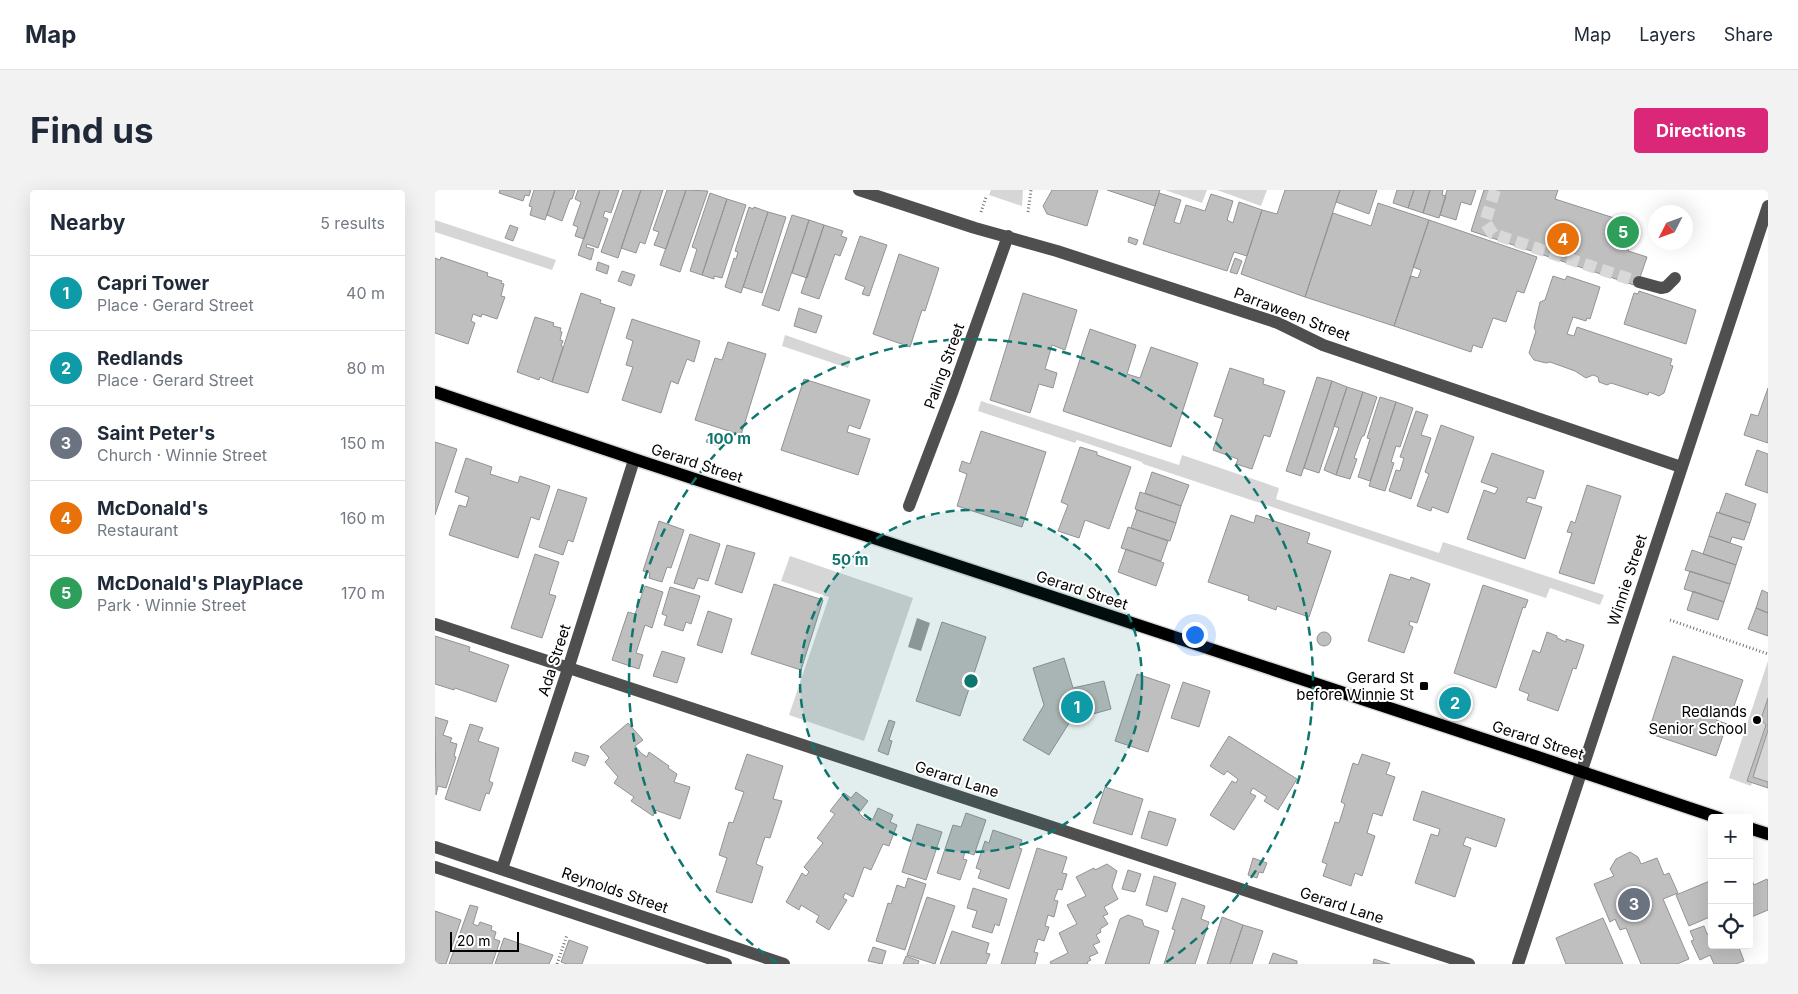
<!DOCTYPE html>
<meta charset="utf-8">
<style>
:root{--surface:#fff;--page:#f2f2f3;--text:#1f2937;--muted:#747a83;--line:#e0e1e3;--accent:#db2777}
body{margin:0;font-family:Inter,sans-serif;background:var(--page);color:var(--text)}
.controls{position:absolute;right:15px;bottom:15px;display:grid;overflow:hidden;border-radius:5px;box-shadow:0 5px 20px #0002}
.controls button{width:45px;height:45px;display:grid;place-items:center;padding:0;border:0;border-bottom:1px solid var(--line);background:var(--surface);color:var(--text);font:25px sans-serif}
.compass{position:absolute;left:1213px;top:15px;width:45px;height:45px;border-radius:50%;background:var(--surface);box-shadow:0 5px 20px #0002;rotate:228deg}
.scale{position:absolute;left:15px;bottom:12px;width:69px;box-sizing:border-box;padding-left:5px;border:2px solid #000;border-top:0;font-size:14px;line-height:18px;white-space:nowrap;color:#000;-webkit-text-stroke:4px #fff;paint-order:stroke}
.you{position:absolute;left:759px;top:444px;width:18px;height:18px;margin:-12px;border:4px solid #fff;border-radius:50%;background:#1a73e8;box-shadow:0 0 0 8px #1a73e833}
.badge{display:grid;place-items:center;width:32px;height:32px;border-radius:50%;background:var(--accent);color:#fff;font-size:16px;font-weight:700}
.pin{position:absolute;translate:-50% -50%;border:2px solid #fff;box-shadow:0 1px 5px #0006}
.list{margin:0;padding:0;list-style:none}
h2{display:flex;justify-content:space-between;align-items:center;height:65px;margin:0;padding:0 20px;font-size:21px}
h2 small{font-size:16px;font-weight:400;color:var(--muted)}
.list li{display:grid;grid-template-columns:32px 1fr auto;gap:15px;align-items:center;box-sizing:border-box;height:75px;padding:0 20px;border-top:1px solid var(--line)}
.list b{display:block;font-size:19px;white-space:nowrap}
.list p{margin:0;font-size:16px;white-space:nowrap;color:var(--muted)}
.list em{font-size:16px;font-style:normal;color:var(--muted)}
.icon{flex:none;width:28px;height:28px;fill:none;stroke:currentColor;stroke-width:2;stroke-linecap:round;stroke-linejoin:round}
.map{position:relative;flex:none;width:1333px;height:774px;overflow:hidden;border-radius:5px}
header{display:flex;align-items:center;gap:30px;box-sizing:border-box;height:70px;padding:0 25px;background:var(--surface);border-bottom:1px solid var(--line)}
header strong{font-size:24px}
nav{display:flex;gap:28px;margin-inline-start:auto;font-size:18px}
.intro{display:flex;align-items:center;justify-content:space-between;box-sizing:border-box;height:120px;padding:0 30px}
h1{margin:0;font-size:35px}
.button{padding:12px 22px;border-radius:5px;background:var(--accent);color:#fff;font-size:18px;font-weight:700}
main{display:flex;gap:30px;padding:0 30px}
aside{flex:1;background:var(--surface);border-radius:5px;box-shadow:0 5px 20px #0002}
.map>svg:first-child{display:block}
.green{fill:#d6d6d6}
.water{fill:#9d9d9d}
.building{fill:#bfbfbf;stroke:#939393}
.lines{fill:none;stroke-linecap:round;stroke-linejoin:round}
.minor-tunnel{stroke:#d9d9d9;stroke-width:12;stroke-dasharray:12 6;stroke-linecap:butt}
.major-casing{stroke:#dbdbdb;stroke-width:15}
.path{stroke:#717171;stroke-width:3;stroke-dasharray:1 2.5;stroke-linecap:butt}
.minor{stroke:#4f4f4f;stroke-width:12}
.major{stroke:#000;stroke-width:12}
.ring{fill:none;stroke:#0f766e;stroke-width:2.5;stroke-dasharray:9 6}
.poi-dot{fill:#000;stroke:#fff;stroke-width:2}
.labels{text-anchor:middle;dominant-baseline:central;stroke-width:4;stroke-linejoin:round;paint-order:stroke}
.street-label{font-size:15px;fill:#000;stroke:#fff}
.poi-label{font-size:15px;fill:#000;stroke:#fff;text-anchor:end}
.centre{fill:#0f766e;stroke:#fff;stroke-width:2.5}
.ring-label{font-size:15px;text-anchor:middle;font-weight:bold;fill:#0f766e;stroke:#fff;stroke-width:4;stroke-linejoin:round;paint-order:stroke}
</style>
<header>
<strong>Map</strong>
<nav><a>Map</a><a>Layers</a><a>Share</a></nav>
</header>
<div class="intro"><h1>Find us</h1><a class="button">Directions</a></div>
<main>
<aside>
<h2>Nearby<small>5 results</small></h2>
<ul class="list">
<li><span class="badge" style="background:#0f9aa8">1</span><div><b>Capri Tower</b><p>Place · Gerard Street</p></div><em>40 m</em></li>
<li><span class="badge" style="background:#0f9aa8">2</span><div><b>Redlands</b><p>Place · Gerard Street</p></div><em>80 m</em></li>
<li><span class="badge" style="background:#6b7280">3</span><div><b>Saint Peter's</b><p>Church · Winnie Street</p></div><em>150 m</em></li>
<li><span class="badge" style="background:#e8710a">4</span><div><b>McDonald's</b><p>Restaurant</p></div><em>160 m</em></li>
<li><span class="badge" style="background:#2e9e5b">5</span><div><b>McDonald's PlayPlace</b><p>Park · Winnie Street</p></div><em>170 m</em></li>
</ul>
</aside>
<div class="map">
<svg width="1333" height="774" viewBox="0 0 1333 774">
<rect width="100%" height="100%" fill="#fff"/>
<path class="green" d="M556,0H588L587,16L554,5Z
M730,0H772L767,13Z
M782,0H832L826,16Z
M0,30L121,70L117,80L0,42Z
M350,145L416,168L413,178L347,156Z
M546,211L744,275L747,265L844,298L841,309L1004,363L1008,352L1169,405L1165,415L1115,398L1111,408L708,274L707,272L642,250L640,253L543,221Z
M355,366L478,408L429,551L354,525L394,407L346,391Z
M1333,471V508L1326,529L1331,535L1312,591L1317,593L1316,596L1294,588Z
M1333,540V592L1318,587Z"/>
<path class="water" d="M482,428L495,433L486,461L473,457Z"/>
<path class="building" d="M65,0H96L94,6L90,5L88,11L64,3Z
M99,0H120L110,30L95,25L97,17L94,16Z
M120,0H140L137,9H135L127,31L112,25Z
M143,0H165L149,49L140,46L143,37L138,35L146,12L140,9Z
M165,0H184L176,23L170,21L168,27L173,29L163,58L152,54L151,57L159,59L156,70L143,65Z
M188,0H206L183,68L166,62Z
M206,0H228L210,54L205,52L201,63L186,58Z
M232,0H251L231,59L219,55L224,42L218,40Z
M251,0L273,1L245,82L225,75Z
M617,0H663L652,36L612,24L608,16Z
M672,0H725L720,16Z
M850,0H905L870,107L806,84L827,20L842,24Z
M905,0H942L934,24L901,12Z
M962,0H979L973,18L958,13Z
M979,0H995L988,23L973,18Z
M995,0H1008L1007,5L1011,6L1004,28L988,23Z
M1012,0H1041L1036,15L1026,12L1021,30L1005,25Z
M1049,0H1123L1120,9L1201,35L1193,61L1212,67L1202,96L1036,41Z
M275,3L292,9L267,85L255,81L262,59L257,57Z
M724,3L746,10L739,32L745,34L751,15L770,21L776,4L798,11L792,30L798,33L804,12L827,20L812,66L799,62L792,81L708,54Z
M292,9L311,15L287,88L279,86V89L267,85Z
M943,13L994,30L959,136L870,107L898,23L936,36Z
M314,17L318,19L319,17L333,22L306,103L290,97L299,68L301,69L303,62L300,61Z
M333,22L351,27L327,103L308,97Z
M357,25L374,30L344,121L327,115Z
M374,30L389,35L372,88L357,83Z
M994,30L1102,67L1089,103L1082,101L1071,132L1058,128L1047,158L1038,155L1036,162L959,136L976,86L983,88L986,80L978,77Z
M75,35L83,38L78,51L70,48Z
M389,35L408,41L406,46L412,48L405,66L400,64L384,109L366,103Z
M425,46L452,55L434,106L427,104L430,97L410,89Z
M694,47L703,50L701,55L693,52Z
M464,64L504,78L490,121L487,120L475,157L438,144Z
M6,67L53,83L52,86L67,91L66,93L69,94L66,106L70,107L62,129L47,124L46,127L38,124L36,131L40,133L33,154L0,143V68L5,70Z
M800,68L807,71L802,84L795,82Z
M163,72L174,76L172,84L161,80Z
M187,81L200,85L196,96L183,91Z
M1118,86L1130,90L1132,86L1165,97L1155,129L1152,128L1151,131L1138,127L1132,144L1139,146L1142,137L1237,169L1235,175L1238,176L1229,203L1224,206L1214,202L1213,205L1176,193L1172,195L1164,192L1163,187L1158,185L1151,188L1140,181L1115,172L1111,173L1099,170L1094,163L1101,141L1099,138L1105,112L1110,110Z
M1204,101L1261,120L1251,154L1189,134L1199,103L1203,104Z
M146,103L166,110L165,113L180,118L153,203L117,192Z
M588,103L642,120L630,160L617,155L610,179L622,183L618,198L604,194L595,223L555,210Z
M364,118L387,126L381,143L359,136Z
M100,127L119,133L118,136L126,138L125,141L127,142L125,150L128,151L126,156L128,157L117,192L105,187L104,190L82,182Z
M197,129L265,151L259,172L252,169L243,194L236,191L226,223L187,210L198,177L191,175L198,151L191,148Z
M655,139L701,155L692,184L705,188L716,157L763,173L736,257L628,221Z
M293,152L331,164L306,245L260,230L280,168L287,170Z
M795,178L829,189L828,194L850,201L835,247L829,245L817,279L801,274L803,269L778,260L788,229L779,226Z
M882,187L897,191L866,286L851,281Z
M369,189L435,210L425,239L414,235L412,242L435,249L423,285L346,260Z
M897,191L912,197L884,283L869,278Z
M912,197L928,202L901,285L889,280L904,238L899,236Z
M1333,198V253L1309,245L1316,224L1323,226Z
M928,202L942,207L929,246H927L919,268L922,269L915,289L901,285Z
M945,207L961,212L935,291L923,287L935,249L932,248Z
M961,212L978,218L965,257L961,256L956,272L959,273L950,301L934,296Z
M981,221L993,225L986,245L996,248L976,309L954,301L961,280L965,281L969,268L965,267Z
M1006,235L1039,247L1013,323L997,317L996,321L982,316L994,284L990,282Z
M546,241L611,262L587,337L522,316L532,284L524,281L527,271L535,274Z
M274,245L287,249L284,256L271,252Z
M0,252L22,259L0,325Z
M645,257L662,262V265L696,277L674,339L650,330L644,348L623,341L633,315L626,312Z
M1322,260L1333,264V303L1310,295Z
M1057,263L1109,281L1100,309L1093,307L1091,312L1107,317L1090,369L1032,349L1049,300L1060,304L1063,298L1046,292Z
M31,268L57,277L55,284L83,293L85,286L115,296L104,330L96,327L83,368L14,345L24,315L31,317L34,307L20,302Z
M717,282L754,295L746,316L710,303Z
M1152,295L1186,306L1159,394L1124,383L1137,343L1132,342L1136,331L1140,333Z
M123,299L152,308L138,352L133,350L128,365L104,357Z
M705,302L746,316L741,333L700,319Z
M1291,303L1321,314L1315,333L1284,323Z
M702,320L741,333L735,351L696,338Z
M1282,322L1315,333L1309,350L1297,347L1295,353L1274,346Z
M796,325L819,333L821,325L875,343L872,353L896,361L874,427L842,416L841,420L813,410L814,406L773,392Z
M224,331L249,340L236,378L232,377L227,392L214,388L215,383L208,381Z
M693,337L733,351L726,371L686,358Z
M255,344L285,354L273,391L263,388L259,399L239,393Z
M1274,346L1307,357L1301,375L1268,364Z
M292,355L320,363L307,403L280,394Z
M691,359L729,373L721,396L683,382Z
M1257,360L1301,375L1295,394L1250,380Z
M100,364L124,372L114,404L121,406L107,448L76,438Z
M1255,381L1295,394L1289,412L1249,399Z
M955,384L975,390L976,387L995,394L982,433L975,431L974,435L978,437L969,463L933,451Z
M339,394L388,410L366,480L316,464Z
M1048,395L1093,410L1090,418L1088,417L1061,498L1019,483Z
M210,396L228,402L217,438L210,435L201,463L208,465L204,479L177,470L193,422L200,424Z
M235,397L265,406L256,434L251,432L248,441L229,435L232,426L227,424Z
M1327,400L1333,403V423L1321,418Z
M1258,401L1289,412L1283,430L1252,420Z
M1321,418L1333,423V446L1313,439Z
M273,421L297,429L287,463L262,455Z
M507,432L551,447L525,526L481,511Z
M882 449a7 7 0 1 1 14 0a7 7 0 1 1-14 0Z
M1112,442L1122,446V448L1131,452V449L1149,455L1141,479L1138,478L1123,521L1092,510L1094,504L1084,500L1098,460L1105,463Z
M0,446L35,457L34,461L74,475L61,512L20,498L19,500L0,494Z
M227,461L250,468L242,493L218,486Z
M1238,466L1308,490L1297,522L1285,518L1281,530L1292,534L1281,566L1213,543Z
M629,468L638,498L669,491L676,519L636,530L614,565L588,550L609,515L598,478Z
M702,484L735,495L713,562L680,551Z
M748,492L775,501L764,537L736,528Z
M1012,505L1031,512L1028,521L1008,514Z
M1333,508V540L1318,587L1333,592V598L1312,591L1331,535L1326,529Z
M0,527L13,531L8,545L17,548L15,552L22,554L19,566L21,567L11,598L3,596L1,605Z
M454,530L460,532L454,550L457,551L453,565L443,561Z
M193,533L208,550L200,556L206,563L212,567L214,562L234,576L233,578L242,584L239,592L255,597L245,629L220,620L218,626L196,611L199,607L179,593L183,587L170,572L174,568L165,557Z
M35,534L48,538L43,551L64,558L54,591L58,593L54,604L51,603L45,621L10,609Z
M794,546L862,589L843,620L829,611L832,607L818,598L815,603L821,606L799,640L775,625L797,591L801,593L803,589L792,581L789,585L775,576Z
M140,562L154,566L150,576L137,571Z
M312,564L348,576L338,609L347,611L335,648L330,647L321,674L328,677L317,713L281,702L292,668L284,665L294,632L298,633L309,602L300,599Z
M927,564L955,573L951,584L960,587L947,626L938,623L932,643L940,646L927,686L920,683L916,696L888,686L892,674L887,672L900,632L904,633L910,614L906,612L918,573L923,575Z
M670,597L708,609L697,645L658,633Z
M987,601L1070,629L1061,657L1031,647L1028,655L1036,658L1020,707L980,693L996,644L1003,646L1005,639L978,630Z
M421,602L433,611L424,623L430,629L437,631L443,618L458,625L455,632L462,635L454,656L448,654L436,680L429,677L418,707L410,703L408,708L412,710L394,740L381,732L384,726L366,715L364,720L351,712L367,683L371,686L374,682L369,677L388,653L382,648L400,624L395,621L409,603L416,608Z
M714,621L741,629L732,656L706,648Z
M531,623L551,630L539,665L530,662L528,669L532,670L525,690L502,683L518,635L526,637Z
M482,634L507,642L491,690L467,682Z
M558,640L587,650L584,658L587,659L574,699L543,688L546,680L541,678L550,651L554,653Z
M602,658L632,667L627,683L632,684L627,700L623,699L619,710L623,711L619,727L613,725L610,736L614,737L609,751L603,749L599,762L603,763L600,774H566Z
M1195,662L1203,667L1206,674L1222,668L1229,685L1234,683L1243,703L1228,709L1254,769L1242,774H1206L1191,738L1185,740L1180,729L1175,732L1159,694L1179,686L1175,679L1181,669Z
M818,668L832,673L828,683L824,682L822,688L813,685Z
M672,674L682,681L677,697L683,709L669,717L673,724L668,726L673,734L665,739L666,742L661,745L665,752L658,755L663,763L654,767L656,770L652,772L653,774H616L615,772L633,763L624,743L642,734L632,715L651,706L641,687L659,678L660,680Z
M693,680L706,684L700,702L687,699Z
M1314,683L1319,695L1332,689L1333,692V720L1314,728Z
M719,686L741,693L732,722L711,715Z
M473,688L491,694L470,760L441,751L453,713L456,714L462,695L470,698Z
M1277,690V726L1254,736L1241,705Z
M538,698L572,709L564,736L560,734L557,743L537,737L542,721L532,718Z
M492,707L520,716L500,774L472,765Z
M747,708L770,716L766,729L774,732L760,774H729L740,740L737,739Z
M35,715L43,717L38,734L43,736L45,732L57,736L56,740L61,742L59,749L65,751L57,774H14Z
M0,721L26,730L11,774H0Z
M693,725L707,730L709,736L724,741L714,774H670L685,729Z
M787,727L808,735L795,774H772Z
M1168,728L1188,774H1131L1121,748Z
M808,735L828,741L817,774H795Z
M1269,736L1272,744L1277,743V755H1303L1309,771L1301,774H1279L1275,765L1265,770L1256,751L1259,750L1255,741Z
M517,741L554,753L551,763L555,764L551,774H505Z
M69,748L118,765L114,774H60Z
M134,750L153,757L147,774H132L126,772Z
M438,757L451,761L447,774L433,771Z
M838,763L862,771V774H834Z
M471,766L484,771L483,774H468Z
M939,769L955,774H938Z"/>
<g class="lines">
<path class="minor-tunnel" d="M1060,0L1050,32L1058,44L1204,92"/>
<defs>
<path id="major" d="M0,202C427,347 857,483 1284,628
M1314,638L1333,644"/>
</defs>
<use href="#major" class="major-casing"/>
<path class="path" d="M546,22L551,7
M593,22L596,0
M1235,430L1333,464
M122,774L132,745"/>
<path class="minor" d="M424,0L540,38L622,61L843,133L888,155L1246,277
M1204,92L1226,98L1231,97L1240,88
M474,316L517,203L573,46
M0,434L1034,774
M0,657L349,774
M0,677L291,774
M67,679L133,479L199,270
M1083,774L1333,16"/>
<use href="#major" class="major"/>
</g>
<circle cx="536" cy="491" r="171" fill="#0f766e" fill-opacity=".12"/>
<g class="ring">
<circle cx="536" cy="491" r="171"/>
<path d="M342 773A342 342 0 1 1 730 773"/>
</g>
<g class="poi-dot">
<rect x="984" y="491" width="10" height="10" rx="2.5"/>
<circle cx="1322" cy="530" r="5"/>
</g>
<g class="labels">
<g class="street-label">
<text transform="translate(857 124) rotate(21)">Parraween Street</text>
<text transform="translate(509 176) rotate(-70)">Paling Street</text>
<text transform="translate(262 273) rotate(18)">Gerard Street</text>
<text transform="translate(1192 390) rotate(-72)">Winnie Street</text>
<text transform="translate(647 400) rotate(18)">Gerard Street</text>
<text transform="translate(119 470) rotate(-72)">Ada Street</text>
<text transform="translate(1103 550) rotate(18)">Gerard Street</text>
<text transform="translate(522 589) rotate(18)">Gerard Lane</text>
<text transform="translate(180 700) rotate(19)">Reynolds Street</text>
<text transform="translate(907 715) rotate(18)">Gerard Lane</text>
</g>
<g class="poi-label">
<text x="979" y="487">Gerard St<tspan x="979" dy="17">before Winnie St</tspan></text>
<text x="1312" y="521">Redlands<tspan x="1312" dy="17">Senior School</tspan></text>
</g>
</g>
<circle cx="536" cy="491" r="8" class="centre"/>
<g class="ring-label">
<text x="294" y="254">100 m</text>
<text x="415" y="375">50 m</text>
</g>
</svg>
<div class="controls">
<button>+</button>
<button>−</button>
<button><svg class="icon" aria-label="locate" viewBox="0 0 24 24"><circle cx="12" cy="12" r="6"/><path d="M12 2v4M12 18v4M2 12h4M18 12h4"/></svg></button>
</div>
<svg class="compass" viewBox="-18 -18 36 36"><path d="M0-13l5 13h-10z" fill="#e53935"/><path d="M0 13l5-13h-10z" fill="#747a83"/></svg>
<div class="scale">20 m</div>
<div class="you"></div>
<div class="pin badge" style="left:642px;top:517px;background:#0f9aa8">1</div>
<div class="pin badge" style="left:1020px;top:513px;background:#0f9aa8">2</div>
<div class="pin badge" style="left:1199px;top:714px;background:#6b7280">3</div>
<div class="pin badge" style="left:1128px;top:49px;background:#e8710a">4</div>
<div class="pin badge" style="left:1188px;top:42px;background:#2e9e5b">5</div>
</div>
</main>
